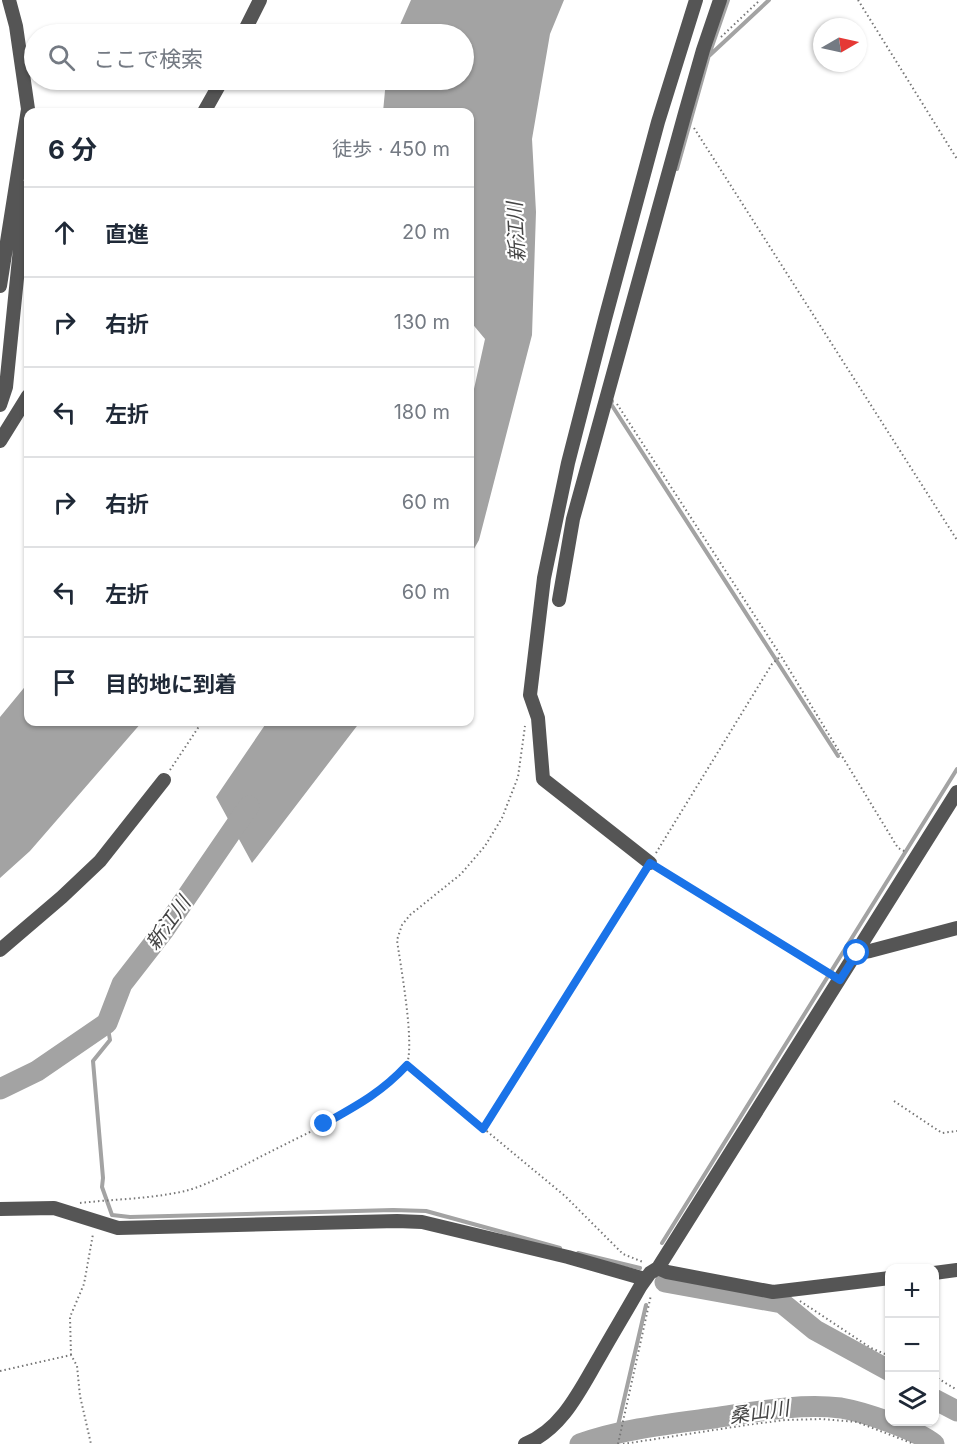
<!DOCTYPE html>
<html lang="ja">
<meta charset="utf-8">
<style>
:root{--surface:#fff;--page:#f2f2f3;--text:#1f2937;--muted:#747a83;--line:#e0e1e3}
body{margin:0;font-family:Inter,"Noto Sans JP",sans-serif;background:var(--page);color:var(--text)}
.controls{position:absolute;right:18px;bottom:18px;display:grid;overflow:hidden;border-radius:12px;box-shadow:0 2px 4px #0004}
.controls button{width:54px;height:54px;display:grid;place-items:center;padding:0;border:0;border-bottom:2px solid var(--line);background:var(--surface);color:var(--text);font:30px sans-serif}
.compass{position:absolute;left:813px;top:18px;width:54px;height:54px;border-radius:50%;background:var(--surface);box-shadow:0 2px 4px #0004;rotate:81deg}
.stop{position:absolute;width:18px;height:18px;margin:-14px;border:4px solid #1a73e8;border-radius:50%;background:#fff}
.stop.end{background:#1a73e8;border-color:#fff;box-shadow:0 2px 6px #0008}
.list{margin:0;padding:0;list-style:none}
h2{display:flex;justify-content:space-between;align-items:center;height:78px;margin:0;padding:0 24px;font-size:26px}
h2 small{font-size:20px;font-weight:400;color:var(--muted)}
.list li{display:grid;grid-template-columns:39px 1fr auto;gap:18px;align-items:center;box-sizing:border-box;height:90px;padding:0 24px;border-top:2px solid var(--line)}
.list b{display:block;font-size:22px;white-space:nowrap}
.list em{font-size:20px;font-style:normal;color:var(--muted)}
.icon{flex:none;width:33px;height:33px;fill:none;stroke:currentColor;stroke-width:2;stroke-linecap:round;stroke-linejoin:round}
.map{position:relative;flex:none;width:957px;height:1444px;overflow:hidden}
.search{position:absolute;background:var(--surface);box-shadow:0 2px 4px #0004;left:24px;top:24px;width:450px;height:66px;display:flex;align-items:center;gap:15px;box-sizing:border-box;padding:0 21px;border-radius:33px;color:var(--muted);font-size:22px}
.panel{position:absolute;background:var(--surface);box-shadow:0 2px 4px #0004;left:24px;top:108px;width:450px;height:618px;border-radius:12px}
.map>svg:first-child{display:block}
.water{fill:#a3a3a3}
.lines{fill:none;stroke-linecap:round;stroke-linejoin:round}
.stream{stroke:#a3a3a3;stroke-width:4}
.river{stroke:#a3a3a3;stroke-width:21}
.path{stroke:#777;stroke-width:2;stroke-dasharray:1.5 3;stroke-linecap:butt}
.minor{stroke:#555;stroke-width:14}
.route{stroke:#1a73e8;stroke-width:8}
.labels{text-anchor:middle;dominant-baseline:central;stroke-width:4.5;stroke-linejoin:round;paint-order:stroke}
.water-label{font-size:20px;font-style:italic;fill:#444;stroke:#fff}
</style>
<div class="map">
<svg width="957" height="1444" viewBox="0 0 957 1444">
<rect width="100%" height="100%" fill="#fff"/>
<path class="water" d="M411,0H564L550,34L532,139L536,212L532,335L479,540L470,556V407L485,339L470,321V112H383L386,80H464V34H396Z
M28,683V722H142L30,851L0,878V717Z
M267,722H360L252,863L216,797Z"/>
<g class="lines">
<path class="stream" d="M710,55L769,0
M677,169L709,55L728,0
M612,401L611,404L838,756
M107,1023L110,1040L93,1061L103,1178L102,1187L112,1215L130,1217L393,1210L426,1211L560,1248
M662,1243L957,769
M578,1253L640,1268
M616,1434L646,1305"/>
<path class="river" d="M0,1089L37,1071L107,1023L122,984L164,930L249,806
M665,1282L782,1303L815,1330L890,1371
M934,1399L957,1411
M580,1444C622,1429 669,1424 714,1418C755,1412 798,1403 841,1408C864,1412 915,1429 934,1444"/>
<path class="path" d="M858,0L957,159
M721,37L760,0
M694,128L957,540
M617,404L781,656L898,848L906,852
M170,770L202,722
M656,853L772,664L781,656
M660,869L829,973
M407,1065L565,1196L623,1254L643,1262
M894,1101L942,1133L957,1131
M483,1129L643,874
M80,1203C115,1199 150,1199 185,1191C210,1185 247,1163 272,1151C306,1133 386,1099 406,1066C416,1048 400,963 397,940L402,925L410,915L461,874L485,846L502,818L518,777L525,726
M800,1301L871,1348L890,1356
M71,1355L70,1317L84,1284L93,1234
M0,1371L71,1355L77,1366L80,1396L91,1444
M934,1376L957,1390
M618,1444L651,1295
M623,1444L753,1424L785,1420L822,1419L857,1422L914,1444"/>
<path class="minor" d="M243,34L260,0
M204,112L222,80
M0,286L28,109L16,26L9,0
M0,405L6,387L25,199L17,183
M0,441L28,396
M559,600L573,519L685,113L703,50L720,0
M650,863L543,779L538,718L530,695L544,578L568,463L605,319L658,122L696,0
M0,950L62,897L100,861L164,780
M857,953L870,951L957,928
M0,1209L54,1208L118,1228L397,1221L422,1222L568,1257L645,1279
M658,1268L667,1272L773,1292L890,1278
M934,1273L957,1270
M525,1444C563,1429 581,1388 600,1356C613,1333 627,1310 640,1287L650,1273L658,1268L957,792"/>
</g>
<g class="lines">
<path class="route" d="M324,1124C356,1106 381,1093 407,1065L483,1129L650,863L840,980L857,953"/>
</g>
<g class="labels">
<g class="water-label">
<text transform="translate(516 232) rotate(-93)">新江川</text>
<text transform="translate(168 923) rotate(-54)">新江川</text>
<text transform="translate(759 1412) rotate(-8)">桑山川</text>
</g>
</g>
</svg>
<div class="controls">
<button>+</button>
<button>−</button>
<button><svg class="icon" aria-label="layers" viewBox="0 0 24 24"><path d="M12 4l9 5-9 5-9-5zM3 14l9 5 9-5"/></svg></button>
</div>
<svg class="compass" viewBox="-18 -18 36 36"><path d="M0-13l5 13h-10z" fill="#e53935"/><path d="M0 13l5-13h-10z" fill="#747a83"/></svg>
<div class="stop" style="left:857px;top:953px"></div>
<div class="stop end" style="left:324px;top:1124px"></div>
<div class="search"><svg class="icon" aria-label="search" viewBox="0 0 24 24"><circle cx="10" cy="10" r="6"/><path d="M15 15l6 6"/></svg>ここで検索</div>
<section class="panel">
<h2>6 分<small>徒歩 · 450 m</small></h2>
<ul class="list">
<li><svg class="icon" aria-label="ahead" viewBox="0 0 24 24"><path d="M12 20V5M6 11l6-6 6 6"/></svg><div><b>直進</b></div><em>20 m</em></li>
<li><svg class="icon" aria-label="right" viewBox="0 0 24 24"><path d="M7 20v-9h11M14 6l5 5-5 5"/></svg><div><b>右折</b></div><em>130 m</em></li>
<li><svg class="icon" aria-label="left" viewBox="0 0 24 24"><path d="M17 20v-9H6M10 6l-5 5 5 5"/></svg><div><b>左折</b></div><em>180 m</em></li>
<li><svg class="icon" aria-label="right" viewBox="0 0 24 24"><path d="M7 20v-9h11M14 6l5 5-5 5"/></svg><div><b>右折</b></div><em>60 m</em></li>
<li><svg class="icon" aria-label="left" viewBox="0 0 24 24"><path d="M17 20v-9H6M10 6l-5 5 5 5"/></svg><div><b>左折</b></div><em>60 m</em></li>
<li><svg class="icon" aria-label="arrive" viewBox="0 0 24 24"><path d="M6 21V4h12l-3 4 3 4H6"/></svg><div><b>目的地に到着</b></div></li>
</ul>
</section>
</div>
